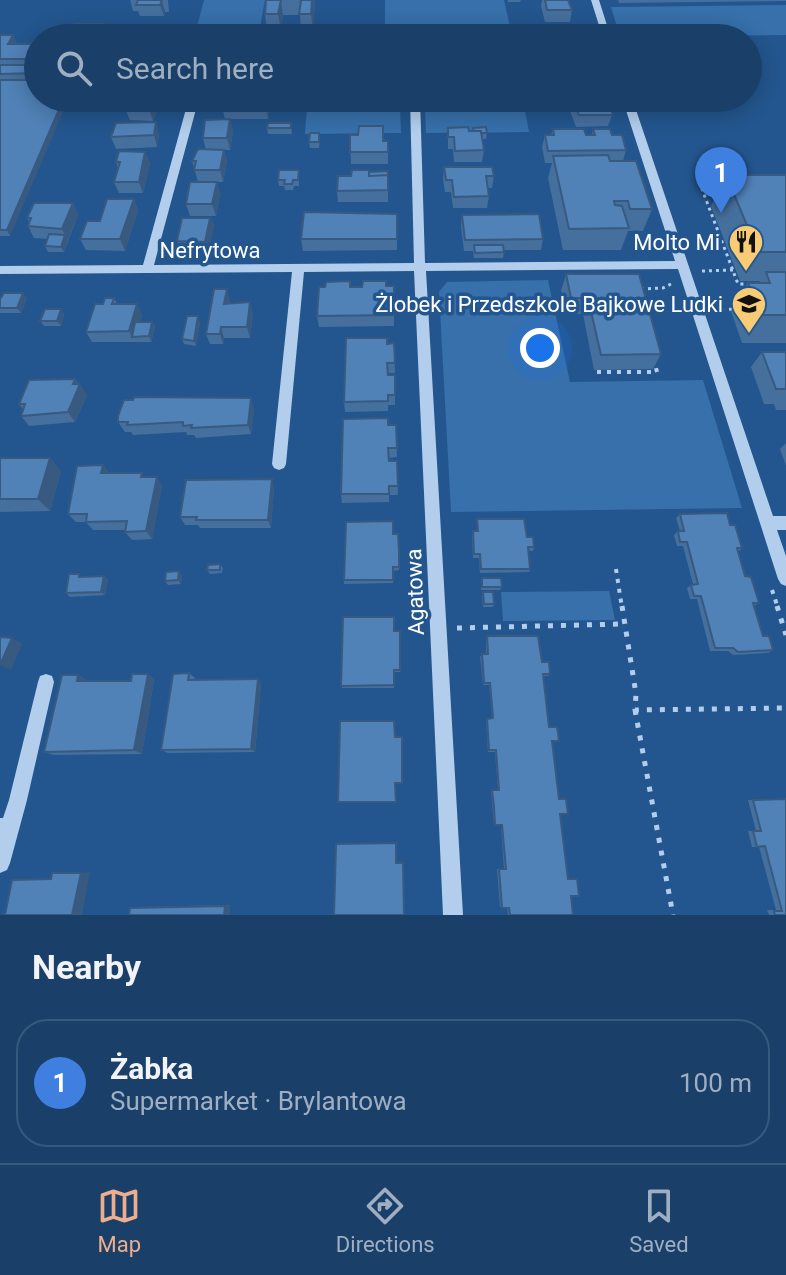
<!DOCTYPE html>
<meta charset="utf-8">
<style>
:root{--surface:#1a406a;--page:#234770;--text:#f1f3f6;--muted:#9fafc1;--line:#38597e;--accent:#eead8d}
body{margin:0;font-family:Roboto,sans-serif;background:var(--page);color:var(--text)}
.you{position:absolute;left:540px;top:348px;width:28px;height:28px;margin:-20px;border:6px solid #fff;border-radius:50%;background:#1a73e8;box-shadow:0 0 0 12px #1a73e833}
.badge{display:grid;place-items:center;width:52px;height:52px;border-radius:50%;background:var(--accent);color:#fff;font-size:26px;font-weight:700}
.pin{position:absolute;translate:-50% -66px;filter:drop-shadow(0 2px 4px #0008)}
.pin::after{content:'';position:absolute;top:42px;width:28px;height:24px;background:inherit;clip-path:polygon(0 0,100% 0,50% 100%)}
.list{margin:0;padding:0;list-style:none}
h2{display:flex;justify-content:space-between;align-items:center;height:104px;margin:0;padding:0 32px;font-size:34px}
h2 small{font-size:26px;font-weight:400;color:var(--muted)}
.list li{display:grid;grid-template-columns:52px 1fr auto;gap:24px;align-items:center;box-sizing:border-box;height:128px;margin:0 16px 16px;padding:0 16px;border:2px solid var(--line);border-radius:32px}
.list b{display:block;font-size:30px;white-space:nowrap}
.list p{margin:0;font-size:26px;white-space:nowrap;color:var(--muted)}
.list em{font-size:26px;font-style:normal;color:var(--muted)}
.icon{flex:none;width:44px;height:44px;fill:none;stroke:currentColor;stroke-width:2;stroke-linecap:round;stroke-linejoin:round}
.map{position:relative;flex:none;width:786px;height:915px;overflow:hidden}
.search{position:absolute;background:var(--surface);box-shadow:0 4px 20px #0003;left:24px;right:24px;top:24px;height:88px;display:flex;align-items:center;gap:20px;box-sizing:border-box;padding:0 28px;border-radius:44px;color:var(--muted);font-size:30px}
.sheet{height:248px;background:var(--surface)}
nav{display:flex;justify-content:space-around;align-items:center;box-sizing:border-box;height:112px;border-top:2px solid var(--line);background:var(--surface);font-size:22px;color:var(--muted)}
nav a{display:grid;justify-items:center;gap:4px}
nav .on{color:var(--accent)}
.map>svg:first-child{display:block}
.green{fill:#3770ab}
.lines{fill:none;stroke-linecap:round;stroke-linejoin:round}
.path-far2{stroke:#b2ceec;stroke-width:3;stroke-dasharray:3 4;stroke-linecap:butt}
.path-far1{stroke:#b2ceec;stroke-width:4;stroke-dasharray:4 6;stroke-linecap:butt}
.path{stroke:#b2ceec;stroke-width:5;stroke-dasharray:5 8;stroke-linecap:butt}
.minor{fill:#b2ceec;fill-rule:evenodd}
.wall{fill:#456f9d}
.shaded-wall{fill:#385a80}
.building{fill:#5081b7;stroke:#385a80;stroke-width:2}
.labels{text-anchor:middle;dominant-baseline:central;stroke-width:7;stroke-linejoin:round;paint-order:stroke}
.poi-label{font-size:22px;fill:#fff;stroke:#23568e;text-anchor:end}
.street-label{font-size:22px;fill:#fff;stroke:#23568e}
</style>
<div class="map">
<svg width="786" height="915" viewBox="0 0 786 915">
<rect width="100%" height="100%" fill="#23568e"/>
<path class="green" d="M204,0H265L258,38H194Z
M385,0H504L512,36L385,37Z
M786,5V35L620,37L611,7Z
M522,98H615L617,104L524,105L529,132L426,133L425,105H523Z
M400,105L401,133L305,134L307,106Z
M548,280L570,382L703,380L742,508L451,512L439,292L447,282Z
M609,591L615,620L503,621L501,592Z"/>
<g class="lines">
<path class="path-far2" d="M724,189H702L738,284H753
M702,271L733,270
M641,289L663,288L671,284
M715,310L735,309"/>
<path class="path-far1" d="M597,372H657L654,360
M616,569L622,608
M772,590L778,608"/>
<path class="path" d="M622,606L636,694L635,710L786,708
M777,606L786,635
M457,628L623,624
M635,710L673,915"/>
<path class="minor" d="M591,0H599L611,38H603Z
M189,98H199L154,265L414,263L410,98H420L425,263L675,261L622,98H632L773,516H786V530H777L786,556V586L781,584L778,579L678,269L426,271L463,915H443L414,271L304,272L286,464L284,468L279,470L274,468L272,464L292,272L0,274V266L143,265Z
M46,674L52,676L54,682L27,800L10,863L7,870L0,873V818H3L9,800L38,682L40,676Z"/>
</g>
<path class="wall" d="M130,0H168L169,12H165L164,16H140L138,11H133Z
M266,0H315L313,31H301L300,15H283L281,31H267L265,14Z
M508,0H521L520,2H508Z
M542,0H568L572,10L570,22H545L541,6Z
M618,0H786V1L619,3Z
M104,24L108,36L107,38H73L71,32Z
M0,35H13L17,44H32L34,49L38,46V98L10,236H0Z
M129,98H159L160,103L153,121L130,120L125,108Z
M268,98L269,108L268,119H225L222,107Z
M356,98H373V100H356Z
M447,98H465V100H447Z
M572,99L612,115L608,126L576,127L570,111Z
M230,119L233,131L230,150H224L227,161L223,182H198L192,161L206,150L203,138Z
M291,123L292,134H268L267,128Z
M448,128L487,133L486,139H482L484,150L482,162H454L453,149H448Z
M553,129L586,135H592L593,129L612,135L626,150L623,161L652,209L643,231H628L621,250H563L548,178L552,163H545L542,147L545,135H551Z
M159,134L157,147L116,149L111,137Z
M350,135L388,141V164H351Z
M320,139L319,148H310L309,142Z
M145,152L150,163L143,193H119L114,182L118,169L116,162Z
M444,167L494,176L492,188H488L489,196L487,208H453L451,192H445L443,179Z
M299,170V186H294L293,190H285L284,186H279L278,180Z
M388,171V202H338L337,191Z
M726,175H786V343H742L731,311L748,283H759L760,281H740L711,206Z
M217,182L220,194L216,216H190L186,204Z
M134,199L138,211L125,251L86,250L80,239L100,221Z
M73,203L78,215L64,252H48L45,246L48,239L34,238L28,226L29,222L27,218Z
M397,214V250L303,251L301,239Z
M462,215L543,239L541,250H504L503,258H474L473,251H464L461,227Z
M214,225L208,253H181L177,241Z
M566,274L661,354L653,369L594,370L583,314H566L561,291Z
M394,286V326L319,327L317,316L350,287Z
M27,298L21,313H0V299Z
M114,298L117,304L142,314L140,322H152L155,327L151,342H92L86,332L103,304Z
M230,300V304L253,313L250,338H224L223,344H210L206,334Z
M61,309L64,315L61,326H44L40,321Z
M200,322L196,346L184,344L182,339Z
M394,343L395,373H387L388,375H395V405H388V411L345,412L344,402L387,344Z
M762,352H786V410H776L774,404H764L751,367Z
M75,379L87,395L75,422L29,426L21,416L23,409L19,404Z
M254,408L251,434L196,438L194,435H187L186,432L133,435L131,432H125L118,422Z
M388,425H396L397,457L389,458V461H397L398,495H389V502L342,503L341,494Z
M786,443V466L780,449Z
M0,458H50L61,471L50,511L0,512Z
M103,465L109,473L144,477L162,486L152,539L132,540L125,532V530H93L86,522H76L68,514Z
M274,488L271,528H200L198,525H185L180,517Z
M680,514L730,525L742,548L738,552L745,576L759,603L754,606L763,636L773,650L768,653L733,655L728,651H710L697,599H690L687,588L691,585L693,584L683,546H677L674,535L678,531H680L676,518Z
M477,519L527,537L534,547L533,551H528L530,569L529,572L480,573L479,558H473L472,535L473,531H477Z
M393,534L399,551V570L393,571V583L344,584V580Z
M220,564L223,568L222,573L210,574L207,570Z
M182,575L181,584L168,585L165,581Z
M82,576H104L108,579L105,595L70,597L66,593Z
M482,578L502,587L500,590H481Z
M483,592L494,604L493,607H483L482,595Z
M394,631H400V672H394V688H342L341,686Z
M487,636L542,662L550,674L548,676H543L549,727L559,741L557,742H552L559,799L568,814L560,815L573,915H508L507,908L500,907L497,869H504L501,826L494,825L491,791L498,790L495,752H488L486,721L487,719L492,718L489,685H483L480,657L482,654H486V639Z
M189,673L195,678L194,680L261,684L255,752L168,753L161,750Z
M148,674L154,679L142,754L54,755L44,752L78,675L87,680V681H131Z
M748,800H753L786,915H769L767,910H776L759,847H752L748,831H756Z
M230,905V915H129L130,908L138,907Z"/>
<path class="shaded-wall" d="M162,0L165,12L164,16L160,5Z
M281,0L283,15L281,31L278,14Z
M312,0H315V3L313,31L311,14Z
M104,24L108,36L107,38H103L101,32Z
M13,35L21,53L8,44Z
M64,98H69L10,236L7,230Z
M154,98H159L160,103L153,121L149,109Z
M268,98L269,108L268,119L266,107Z
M230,119L233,131L230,150L227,138Z
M156,122L159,134L157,147L154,135Z
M224,150L227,161L223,182L220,170Z
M145,152L150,163L143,193L139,182Z
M217,182L220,194L216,216L212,204Z
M134,199L138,211L125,251L120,239Z
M73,203L78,215L68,240L62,229Z
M210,218L211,224L212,219L214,225L208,253L205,242Z
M65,235L68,240L64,252L61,247Z
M227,289L230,300L228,315L224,304Z
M23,293L27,298L21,313L17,308Z
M250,302L253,313L250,338L247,327Z
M137,304L142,314L136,337H132L129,331Z
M61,309L64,315L61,326L57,321Z
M198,316L200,322L196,346L194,341Z
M152,322L155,327L151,342L149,336Z
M221,327L224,338L223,344L220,334Z
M75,379L79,386L80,384L87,395L75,422L68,412Z
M251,398L254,408L251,434L248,425Z
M50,458L61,471L50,511L38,499Z
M103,465L110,474L101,473Z
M157,477L162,486L152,539L146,531Z
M272,479L274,488L271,528L268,520Z
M179,571L182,575L181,584L178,580Z
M104,576L108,579L105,595L101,592Z
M12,638L22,644L11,670L0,665Z
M148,674L154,679L142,754L134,750Z
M78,675L87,680L86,686L77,681Z
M258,679L261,684L255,752L251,749Z
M90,872L82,915H72L81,873Z
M230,905V915H224L225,906Z"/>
<path class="building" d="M138,0H162L160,5H136Z
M266,0H281L278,14H265Z
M301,0H312L311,14H299Z
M545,0H568L572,10H547Z
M74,24H104L101,32H71Z
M168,30H197L195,38H166Z
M246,30L245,36L248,38H215L217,31Z
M450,31V38H323V32Z
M467,32H479V38H467Z
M0,35H13L8,44H32L28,52H38V59H0Z
M36,46H38V52H33Z
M0,65H37L36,67L38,73L0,74Z
M0,80H38V98H64L7,230H0Z
M129,98H154L149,109L125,108Z
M224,98H267L266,107H222Z
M609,98L612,109V115H579L572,99Z
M230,119L227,138H203L205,120Z
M156,122L154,135L111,137L116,123Z
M268,123H291V128H267Z
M359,126H383V141H388V152H350V135H358Z
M468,127L469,131H481L484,150L455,151L454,137H448V128Z
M486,127L487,133H481V131H474L473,128Z
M553,129H584L586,135H595L593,129H610L612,135H622L626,150L548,151L545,135H554Z
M310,133H319V142H309Z
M198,149L224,150L220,170H194L196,161H192Z
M119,151L145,152L139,182H114L120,162H116Z
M608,155L610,161H636L652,209H630L628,201H614L615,205L622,206L629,228L569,229L553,156Z
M444,167H492L494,176H486L489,196L454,197L452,180H446Z
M279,170H299L298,180H293L292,184H284L285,180H278Z
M352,170H369V176L388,175V190L337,191L338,176H351Z
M388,171V175L369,176V172Z
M726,175H786V252H758Z
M190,182H217L212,204H186Z
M107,199H134L120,239H80L87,221H100Z
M34,203H73L62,229L28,226L31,218H27Z
M304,212L397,214V239H301Z
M539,214L543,239L465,240L462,215Z
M182,218H210L205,242L177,241Z
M49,234L65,235L61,247L45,246Z
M474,245H503L504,252L475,253Z
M766,272H786V315H761L748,283H770Z
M566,274H639L661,354L601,355L588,298H571Z
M350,281V287H362L363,281H386V286H394V315L317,316L319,287H325L326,282Z
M214,289H227L224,304L250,302L247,327H221L220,334H206Z
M4,293H23L17,308H0V299Z
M105,298H114L112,304H137L129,331L86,332L95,304H103Z
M45,309H61L57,321H40Z
M187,316H198L194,341L182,339Z
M135,322H152L149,336L132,337Z
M346,338H387V344L394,343L395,363H387L388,375H395V395H388V401L344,402Z
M762,352H786V389H776Z
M75,379L73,384H80L68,412L21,416L25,404H19L29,380Z
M134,397L251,398L248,425L191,428L192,425L183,426V422L127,425L128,422H118V416L124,400H133Z
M388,418V425H396L397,448H388L389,461H397L398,486H389V494H341L343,419Z
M0,458H50L38,499H0Z
M103,465L101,473H142L141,477H157L146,531L125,532L127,521L86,522L87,514H68L77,466Z
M272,479L268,520H196L197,517H180L186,480Z
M727,513L730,525H735L742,548H737L745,576L751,577L759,603H753L763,636H769L773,650L738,652L733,648H715L701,596H694L691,585L698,584L687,542H680L678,531H684L680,514Z
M477,519H524L527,537H533L534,547H528L530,569H481L480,554H474L473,531H478Z
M393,521V534H398L399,551V567H393V580H344L346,522Z
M220,564V570H207L208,565Z
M179,571L178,580L165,581L166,572Z
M69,574H79V577L104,576L101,592L66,593Z
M482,578H501L502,587H482Z
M483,592H493L494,604H484Z
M343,617H394V631H400V670H394V685L341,686Z
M487,636H538L542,662H549L550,674H543L549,727H557L558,733L559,741H552L559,799H566L568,814H560L568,879H577L578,887L579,896H571L573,915H510L509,908H502L499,869H506L502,825H495L494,807L492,790H499L496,750H489L487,719L493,718L490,683H484L483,668L482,654H488Z
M0,637L12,638L0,665Z
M189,673L188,680L258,679L251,749L161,750L173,674Z
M132,674H148L134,750L44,752L62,675H78L77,681H131Z
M340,721H394L395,737H402V783H395L396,802H338Z
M786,799V915H775L774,911H782L765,846L757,847L753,831H761L753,800Z
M396,843V863H403L404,915H334L336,844Z
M52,873H81L72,915H5L12,880L51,879Z
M225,906L224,915H129L130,908Z"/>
<defs>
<symbol id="restaurant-pin" viewBox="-11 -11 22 30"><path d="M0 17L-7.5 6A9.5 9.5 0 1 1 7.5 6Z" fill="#f7cc75" stroke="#23568e"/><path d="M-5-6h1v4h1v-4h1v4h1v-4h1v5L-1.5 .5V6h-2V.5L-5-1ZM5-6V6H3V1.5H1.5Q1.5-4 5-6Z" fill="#111"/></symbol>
<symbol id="school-pin" viewBox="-11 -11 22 30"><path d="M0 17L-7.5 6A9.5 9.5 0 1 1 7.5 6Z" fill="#f7cc75" stroke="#23568e"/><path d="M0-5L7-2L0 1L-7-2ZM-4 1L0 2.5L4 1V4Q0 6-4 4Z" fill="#111"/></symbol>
</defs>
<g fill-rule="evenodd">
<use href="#restaurant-pin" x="726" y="222" width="40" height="54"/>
<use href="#school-pin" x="729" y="284" width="40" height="54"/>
</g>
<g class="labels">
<g class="poi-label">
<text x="720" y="242">Molto Mi</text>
<text x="723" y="304">Żlobek i Przedszkole Bajkowe Ludki</text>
</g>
<g class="street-label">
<text x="210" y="250">Nefrytowa</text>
<text transform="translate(415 592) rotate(-92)">Agatowa</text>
</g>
</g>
</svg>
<div class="you"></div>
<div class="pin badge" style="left:721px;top:213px;background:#3f7fe0">1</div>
<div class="search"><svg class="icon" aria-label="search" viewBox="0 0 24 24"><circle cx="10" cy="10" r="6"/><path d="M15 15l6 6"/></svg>Search here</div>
</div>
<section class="sheet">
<h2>Nearby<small></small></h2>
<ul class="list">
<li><span class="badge" style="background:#3f7fe0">1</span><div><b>Żabka</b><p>Supermarket · Brylantowa</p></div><em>100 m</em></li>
</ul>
</section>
<nav>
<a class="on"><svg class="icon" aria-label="map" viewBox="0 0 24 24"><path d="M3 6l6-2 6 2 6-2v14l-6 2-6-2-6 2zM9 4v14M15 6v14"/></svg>Map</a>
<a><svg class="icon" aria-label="directions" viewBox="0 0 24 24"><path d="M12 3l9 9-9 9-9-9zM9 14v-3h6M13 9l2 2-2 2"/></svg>Directions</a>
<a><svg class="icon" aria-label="saved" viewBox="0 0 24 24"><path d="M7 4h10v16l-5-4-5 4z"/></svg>Saved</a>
</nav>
